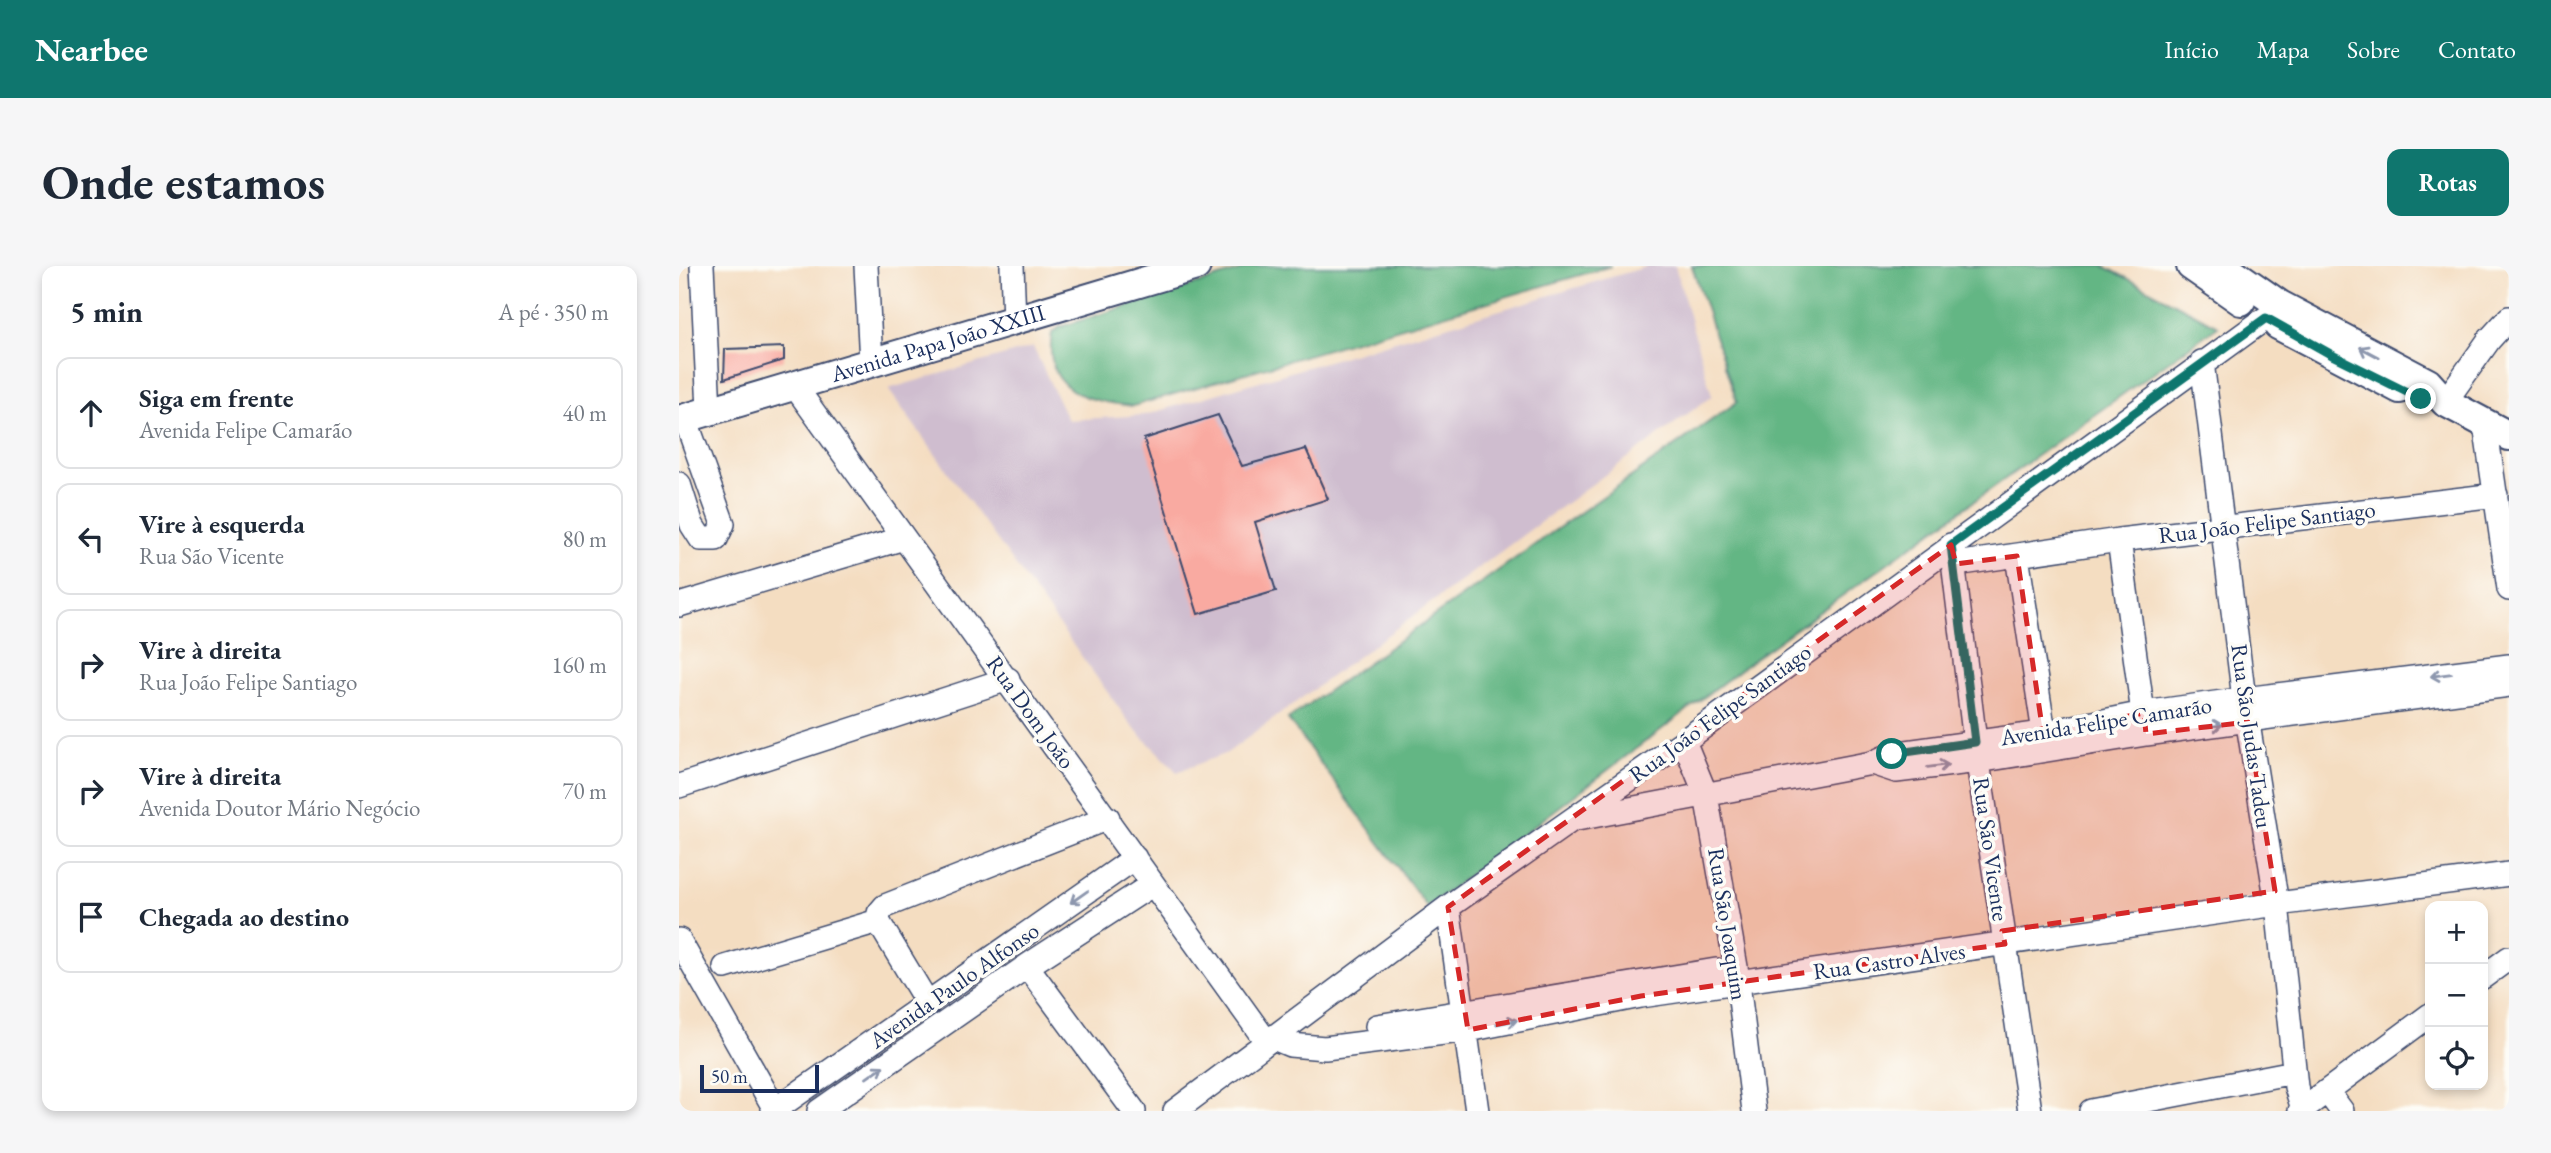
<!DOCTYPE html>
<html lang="pt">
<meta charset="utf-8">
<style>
:root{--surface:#fff;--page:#f6f6f7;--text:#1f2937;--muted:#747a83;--line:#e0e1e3;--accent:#0f766e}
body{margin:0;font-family:"EB Garamond",serif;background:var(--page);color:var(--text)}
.controls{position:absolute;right:21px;bottom:21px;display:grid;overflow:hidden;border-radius:14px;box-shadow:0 4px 10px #0003}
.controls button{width:63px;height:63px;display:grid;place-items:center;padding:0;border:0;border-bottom:2px solid var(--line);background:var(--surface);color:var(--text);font:35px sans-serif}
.scale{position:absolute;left:21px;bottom:18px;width:119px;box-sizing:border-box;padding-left:7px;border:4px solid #1b2f5e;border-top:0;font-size:19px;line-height:24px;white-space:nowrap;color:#1b2f5e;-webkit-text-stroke:5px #fdfcf7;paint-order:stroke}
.stop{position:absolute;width:21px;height:21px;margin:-16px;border:5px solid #0f766e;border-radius:50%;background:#fff}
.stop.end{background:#0f766e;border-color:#fff;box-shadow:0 2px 7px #0008}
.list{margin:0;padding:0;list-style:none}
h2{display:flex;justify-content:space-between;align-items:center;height:91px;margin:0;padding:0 28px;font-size:30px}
h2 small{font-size:23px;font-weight:400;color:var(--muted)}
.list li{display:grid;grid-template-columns:46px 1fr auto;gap:21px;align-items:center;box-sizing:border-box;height:112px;margin:0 14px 14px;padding:0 14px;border:2px solid var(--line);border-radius:14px}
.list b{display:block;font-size:26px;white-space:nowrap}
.list p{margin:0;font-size:23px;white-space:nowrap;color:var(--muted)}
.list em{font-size:23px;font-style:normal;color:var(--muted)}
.icon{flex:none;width:38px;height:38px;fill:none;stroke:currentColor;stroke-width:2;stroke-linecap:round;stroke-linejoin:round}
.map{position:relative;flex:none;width:1830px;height:845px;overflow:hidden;border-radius:14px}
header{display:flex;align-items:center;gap:42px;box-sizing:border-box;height:98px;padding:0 35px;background:var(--accent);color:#fff}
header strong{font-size:33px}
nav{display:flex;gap:38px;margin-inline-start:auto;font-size:24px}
.intro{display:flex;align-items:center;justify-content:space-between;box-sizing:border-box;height:168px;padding:0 42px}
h1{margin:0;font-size:49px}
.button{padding:18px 32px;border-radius:14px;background:var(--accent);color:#fff;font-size:24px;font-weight:700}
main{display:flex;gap:42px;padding:0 42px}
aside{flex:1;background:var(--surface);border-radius:14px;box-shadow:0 4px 10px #0003}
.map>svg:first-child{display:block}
.industrial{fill:#cfbdcf}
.forest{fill:#64b684;stroke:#407271;stroke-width:2}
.building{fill:#f9aaa1}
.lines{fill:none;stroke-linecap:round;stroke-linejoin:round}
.minor-casing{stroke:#3c496d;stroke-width:26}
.major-casing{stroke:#3c496d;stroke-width:32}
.minor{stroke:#fff;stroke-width:23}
.major{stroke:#fff;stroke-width:28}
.oneway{stroke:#8d97ae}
.route{stroke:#0f766e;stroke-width:9}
.marked{fill:#d62828;fill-opacity:0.2;stroke:#d62828;stroke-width:5;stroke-dasharray:14 9;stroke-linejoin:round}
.labels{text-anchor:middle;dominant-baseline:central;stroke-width:7;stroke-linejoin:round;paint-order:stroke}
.street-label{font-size:23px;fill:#1b2f5e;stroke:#fdfcf7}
</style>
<header>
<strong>Nearbee</strong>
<nav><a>Início</a><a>Mapa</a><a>Sobre</a><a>Contato</a></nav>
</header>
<div class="intro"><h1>Onde estamos</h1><a class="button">Rotas</a></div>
<main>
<aside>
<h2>5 min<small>A pé · 350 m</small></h2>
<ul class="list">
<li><svg class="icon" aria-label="ahead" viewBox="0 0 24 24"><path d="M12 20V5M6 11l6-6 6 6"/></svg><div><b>Siga em frente</b><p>Avenida Felipe Camarão</p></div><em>40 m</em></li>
<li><svg class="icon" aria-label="left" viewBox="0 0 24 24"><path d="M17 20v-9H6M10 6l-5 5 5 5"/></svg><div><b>Vire à esquerda</b><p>Rua São Vicente</p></div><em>80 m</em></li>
<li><svg class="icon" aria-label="right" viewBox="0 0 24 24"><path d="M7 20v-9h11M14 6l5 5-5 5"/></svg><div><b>Vire à direita</b><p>Rua João Felipe Santiago</p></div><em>160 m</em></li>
<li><svg class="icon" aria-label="right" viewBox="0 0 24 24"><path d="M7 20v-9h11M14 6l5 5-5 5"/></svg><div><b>Vire à direita</b><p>Avenida Doutor Mário Negócio</p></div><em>70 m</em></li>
<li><svg class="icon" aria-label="arrive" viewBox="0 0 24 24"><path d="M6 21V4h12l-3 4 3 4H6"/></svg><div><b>Chegada ao destino</b></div></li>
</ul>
</aside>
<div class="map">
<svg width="1830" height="845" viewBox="0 0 1830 845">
<rect width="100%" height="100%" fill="#fdfcf7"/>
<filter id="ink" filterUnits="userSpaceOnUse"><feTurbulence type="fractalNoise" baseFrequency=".0143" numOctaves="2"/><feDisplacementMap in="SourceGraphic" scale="14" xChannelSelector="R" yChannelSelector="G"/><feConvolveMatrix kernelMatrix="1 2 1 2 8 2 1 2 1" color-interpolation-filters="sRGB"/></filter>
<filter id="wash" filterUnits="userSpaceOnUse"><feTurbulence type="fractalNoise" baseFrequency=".00686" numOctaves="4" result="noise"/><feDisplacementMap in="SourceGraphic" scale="28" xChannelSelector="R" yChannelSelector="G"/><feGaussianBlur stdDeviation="1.57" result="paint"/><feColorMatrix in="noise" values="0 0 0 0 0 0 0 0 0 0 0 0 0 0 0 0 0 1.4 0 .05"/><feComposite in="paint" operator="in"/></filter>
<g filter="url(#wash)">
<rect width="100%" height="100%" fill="#f4ddc1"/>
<path class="industrial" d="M970,0H996L1033,130L548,487L498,506L453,460L209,123L354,81L389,154L466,149Z"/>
<path class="forest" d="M575,0H932L454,140C406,135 364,125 373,67L381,61Z
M1013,0H1425L1539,60L1082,388L748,641L609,453L1058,136Z"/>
<g id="blocks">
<path class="building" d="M105,81V94L45,113L46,83Z
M539,149L563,200L627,183L649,233L576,256L597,325L519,348L465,173Z"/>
</g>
</g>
<g filter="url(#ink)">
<use href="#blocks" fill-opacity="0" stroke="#3c496d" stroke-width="2"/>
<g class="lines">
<defs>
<path id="minor" d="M23,0L30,144
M187,0L192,97
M333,0L335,55
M1523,96L1565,433L1598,638L1617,821L1624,843
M115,119L587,775
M1766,136L1810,74L1830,52
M1806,158L1830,323
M0,218L13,259L22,273H37L44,258L6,152
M1440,274L1466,462
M1272,279L1296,476L1351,845
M1338,290L1367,480
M1277,298L1440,274L1817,229
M0,339L225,272
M1005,475L1027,529L1057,701L1075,845
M1193,497L1217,505L1299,495L1467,468L1830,419
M0,520L329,413
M898,553L1193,497L1213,488L1364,467L1465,447L1565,433L1830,400
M769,641L798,845
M0,674L97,845
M348,700L455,845
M46,701L199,655
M1804,711L1830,692
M249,738L199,655L200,647L206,640L429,552
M698,760L1037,704
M592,771L611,779L646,782L789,764L962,730L1598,638L1830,608
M1648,825L1663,845
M94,845L456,592
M140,845L348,700L474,618
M496,845L769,641L1005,475L1587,52
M1412,845L1615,806
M1621,845L1751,749"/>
<g id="major">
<path d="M1512,0L1562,35"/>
<path d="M1545,0L1601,39L1749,117L1766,136L1830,170"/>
<path d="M1599,59L1721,123"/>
<path id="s1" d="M0,154L517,0"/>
</g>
</defs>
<use href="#minor" class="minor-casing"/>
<use href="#major" class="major-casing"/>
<use href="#minor" class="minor"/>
<use href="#major" class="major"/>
</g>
<defs><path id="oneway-shaft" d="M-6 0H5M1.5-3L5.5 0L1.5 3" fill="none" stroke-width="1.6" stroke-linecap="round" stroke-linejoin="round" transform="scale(1.75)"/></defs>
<g class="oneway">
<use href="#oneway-shaft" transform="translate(1690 86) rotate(-152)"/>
<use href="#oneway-shaft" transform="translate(1762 409) rotate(173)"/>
<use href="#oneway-shaft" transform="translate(1533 460) rotate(-6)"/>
<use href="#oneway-shaft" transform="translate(1259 500) rotate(-7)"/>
<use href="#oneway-shaft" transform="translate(400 631) rotate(145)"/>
<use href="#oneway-shaft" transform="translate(828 756) rotate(-11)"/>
<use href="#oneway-shaft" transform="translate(196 806) rotate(-35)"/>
</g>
</g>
<g class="lines" filter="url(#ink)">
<path class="route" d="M1213,488L1296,476L1272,279L1587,52L1655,90L1742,133"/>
</g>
<path class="marked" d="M1272,279L1277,298L1338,290L1364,467L1465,447L1467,468L1569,456L1596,625L1323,665L1326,678L962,730L789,764L769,641Z"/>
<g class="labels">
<g class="street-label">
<text stroke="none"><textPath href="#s1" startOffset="270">Avenida Papa João XXIII</textPath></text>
<text transform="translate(1588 256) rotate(-7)">Rua João Felipe Santiago</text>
<text transform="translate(352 446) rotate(54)">Rua Dom João</text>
<text transform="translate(1041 447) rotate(-36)">Rua João Felipe Santiago</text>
<text transform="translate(1427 455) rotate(-9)">Avenida Felipe Camarão</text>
<text transform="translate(1573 470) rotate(82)">Rua São Judas Tadeu</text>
<text transform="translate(1312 583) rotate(82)">Rua São Vicente</text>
<text transform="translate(1049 658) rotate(81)">Rua São Joaquim</text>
<text transform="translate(1210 695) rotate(-8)">Rua Castro Alves</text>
<text transform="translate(275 719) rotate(-35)">Avenida Paulo Alfonso</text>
</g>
</g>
</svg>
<div class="controls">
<button>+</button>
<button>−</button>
<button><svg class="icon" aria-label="locate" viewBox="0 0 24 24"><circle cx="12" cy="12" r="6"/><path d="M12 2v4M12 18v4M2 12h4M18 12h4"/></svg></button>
</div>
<div class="scale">50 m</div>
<div class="stop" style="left:1213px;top:488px"></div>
<div class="stop end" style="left:1742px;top:133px"></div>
</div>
</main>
